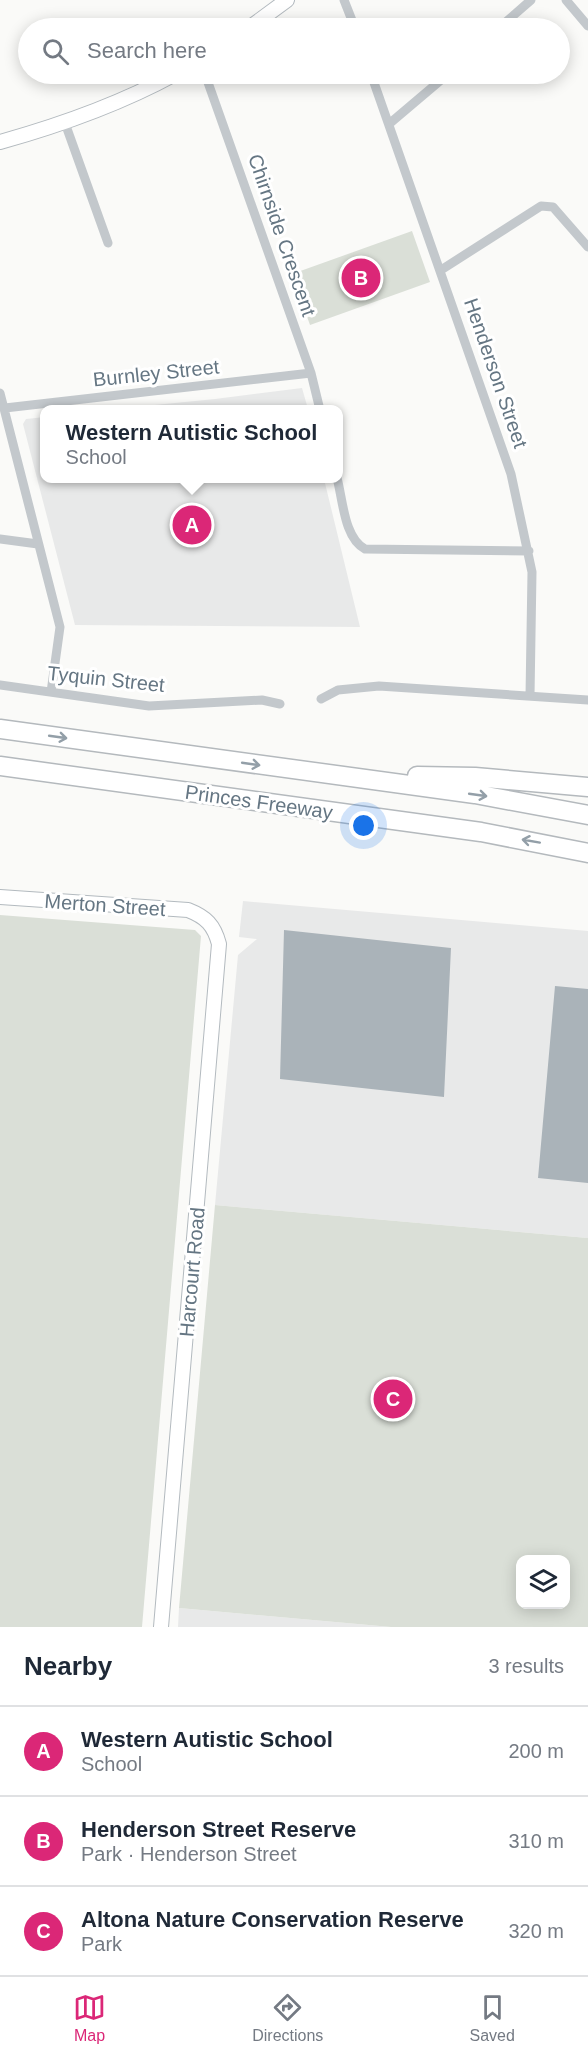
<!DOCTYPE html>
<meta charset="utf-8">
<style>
:root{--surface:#fff;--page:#f2f2f3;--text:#1f2937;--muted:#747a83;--line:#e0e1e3;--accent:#db2777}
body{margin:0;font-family:Helvetica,sans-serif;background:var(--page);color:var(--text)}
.controls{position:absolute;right:18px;bottom:18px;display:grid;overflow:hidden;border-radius:12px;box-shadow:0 3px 15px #0003}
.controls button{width:54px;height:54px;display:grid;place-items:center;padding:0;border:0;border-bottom:2px solid var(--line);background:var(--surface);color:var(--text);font:30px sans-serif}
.you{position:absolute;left:364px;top:826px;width:21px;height:21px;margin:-15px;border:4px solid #fff;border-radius:50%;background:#1a73e8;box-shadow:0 0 0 9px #1a73e833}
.badge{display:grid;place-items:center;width:39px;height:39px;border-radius:50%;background:var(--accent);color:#fff;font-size:20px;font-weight:700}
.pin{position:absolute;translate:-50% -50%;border:3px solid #fff;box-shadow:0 2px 6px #0006}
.popup{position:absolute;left:40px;top:405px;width:303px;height:78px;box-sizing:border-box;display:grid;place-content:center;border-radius:12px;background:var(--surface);filter:drop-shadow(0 2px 4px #0005);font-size:20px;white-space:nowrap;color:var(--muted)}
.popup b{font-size:22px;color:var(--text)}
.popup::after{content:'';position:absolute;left:50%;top:100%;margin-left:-12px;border:12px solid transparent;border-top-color:var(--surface)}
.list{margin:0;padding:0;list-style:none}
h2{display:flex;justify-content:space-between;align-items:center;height:78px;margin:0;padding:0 24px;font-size:26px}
h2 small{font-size:20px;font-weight:400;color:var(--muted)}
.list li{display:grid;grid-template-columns:39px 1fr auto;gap:18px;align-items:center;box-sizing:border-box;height:90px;padding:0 24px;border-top:2px solid var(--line)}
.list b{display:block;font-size:22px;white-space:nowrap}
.list p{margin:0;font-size:20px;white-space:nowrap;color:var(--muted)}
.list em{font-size:20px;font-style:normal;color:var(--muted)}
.icon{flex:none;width:33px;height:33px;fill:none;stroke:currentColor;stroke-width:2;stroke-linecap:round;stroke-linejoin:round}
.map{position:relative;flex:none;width:588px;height:1627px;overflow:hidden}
.search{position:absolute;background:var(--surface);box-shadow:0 3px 15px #0003;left:18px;right:18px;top:18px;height:66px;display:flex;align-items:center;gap:15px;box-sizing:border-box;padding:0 21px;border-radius:33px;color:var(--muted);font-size:22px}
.sheet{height:348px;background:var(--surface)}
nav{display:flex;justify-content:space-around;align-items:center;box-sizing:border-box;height:84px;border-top:2px solid var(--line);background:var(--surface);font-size:16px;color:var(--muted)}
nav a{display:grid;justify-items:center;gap:3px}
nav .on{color:var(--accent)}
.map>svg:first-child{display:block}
.built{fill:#e8e9e9}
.green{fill:#dadfd7;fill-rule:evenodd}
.building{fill:#aab3b9}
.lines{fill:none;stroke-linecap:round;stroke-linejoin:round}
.secondary-casing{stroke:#b3babf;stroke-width:16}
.highway-casing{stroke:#b4b9bd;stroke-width:21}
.street{stroke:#c3c8cc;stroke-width:9}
.secondary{stroke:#fff;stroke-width:14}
.highway{stroke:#fff;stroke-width:18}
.oneway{stroke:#939fa8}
.labels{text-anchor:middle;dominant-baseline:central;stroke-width:6;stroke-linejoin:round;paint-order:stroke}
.street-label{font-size:20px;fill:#657683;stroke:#fff}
</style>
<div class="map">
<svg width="588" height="1627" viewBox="0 0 588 1627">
<rect width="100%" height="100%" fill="#fafaf8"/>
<path class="built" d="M302,388L308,409H115L215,399Z
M45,417V478L324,479L360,627L75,625L23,424L26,419Z
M243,901L588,931V1238L215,1205L238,955L257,939L239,937Z
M179,1608L391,1627H178Z"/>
<path class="green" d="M412,231L430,282L310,325L292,274Z
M0,915L195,930L201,936L142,1627H0Z
M215,1205L588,1238V1627H391L179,1608ZM520,1560H566V1604H520Z"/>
<path class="building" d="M284,930L451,948L444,1097L280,1079Z
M555,986L588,989V1183L538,1178Z"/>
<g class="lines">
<defs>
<path id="secondary" d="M249,28L287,0
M0,142C61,125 120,104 175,74
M0,897L188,910C206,917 214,925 219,944L161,1627"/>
<path id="highway" d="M0,729L475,794L588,815
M0,766L481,832L588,853
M417,776L475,777L588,787"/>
</defs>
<use href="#secondary" class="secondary-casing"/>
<use href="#highway" class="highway-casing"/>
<path class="street" d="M344,0L355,28
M566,0L588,26
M499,28L531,0
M205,74L311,373L320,410
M371,74L511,474L532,572L530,696
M65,123L108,243
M389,124L448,74
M441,270L541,206L553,207L588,247
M0,393L60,627L51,692
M5,408L311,373
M337,478C343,500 344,538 365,549L529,551
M0,539L38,544
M0,685L149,706L262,700L280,704
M321,699L338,690L379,686L588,700"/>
<use href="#secondary" class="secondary"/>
<use href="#highway" class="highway"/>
</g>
<defs><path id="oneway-shaft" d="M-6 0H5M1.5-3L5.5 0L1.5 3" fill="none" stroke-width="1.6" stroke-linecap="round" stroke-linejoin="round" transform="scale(1.5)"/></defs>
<g class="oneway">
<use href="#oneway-shaft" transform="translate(58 737) rotate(8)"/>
<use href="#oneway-shaft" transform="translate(251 764) rotate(8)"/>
<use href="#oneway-shaft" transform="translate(478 795) rotate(8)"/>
<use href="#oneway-shaft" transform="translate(531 841) rotate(-170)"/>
</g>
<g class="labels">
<g class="street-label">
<text transform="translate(282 235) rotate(71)">Chirnside Crescent</text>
<text transform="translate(156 373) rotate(-6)">Burnley Street</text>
<text transform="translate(496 373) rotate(71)">Henderson Street</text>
<text transform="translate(106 679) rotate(6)">Tyquin Street</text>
<text transform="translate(259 802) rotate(8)">Princes Freeway</text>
<text transform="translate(105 905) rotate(4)">Merton Street</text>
<text transform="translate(192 1272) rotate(-85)">Harcourt Road</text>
</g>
</g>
</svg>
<div class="controls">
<button><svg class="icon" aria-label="layers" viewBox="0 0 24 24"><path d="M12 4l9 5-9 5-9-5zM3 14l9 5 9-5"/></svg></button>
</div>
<div class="you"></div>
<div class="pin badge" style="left:192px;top:525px">A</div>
<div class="popup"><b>Western Autistic School</b>School</div>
<div class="pin badge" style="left:361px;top:278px">B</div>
<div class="pin badge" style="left:393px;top:1399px">C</div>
<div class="search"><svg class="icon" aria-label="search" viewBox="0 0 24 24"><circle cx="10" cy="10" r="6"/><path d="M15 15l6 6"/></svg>Search here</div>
</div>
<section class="sheet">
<h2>Nearby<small>3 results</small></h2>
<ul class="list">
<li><span class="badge">A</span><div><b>Western Autistic School</b><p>School</p></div><em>200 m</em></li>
<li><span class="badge">B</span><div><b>Henderson Street Reserve</b><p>Park · Henderson Street</p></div><em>310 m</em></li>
<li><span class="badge">C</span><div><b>Altona Nature Conservation Reserve</b><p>Park</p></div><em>320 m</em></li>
</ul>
</section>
<nav>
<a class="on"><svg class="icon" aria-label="map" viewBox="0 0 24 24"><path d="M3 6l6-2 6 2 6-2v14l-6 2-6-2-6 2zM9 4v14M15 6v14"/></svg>Map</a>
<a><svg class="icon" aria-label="directions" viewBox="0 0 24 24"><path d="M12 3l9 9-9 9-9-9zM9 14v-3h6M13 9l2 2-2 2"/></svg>Directions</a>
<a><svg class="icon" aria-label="saved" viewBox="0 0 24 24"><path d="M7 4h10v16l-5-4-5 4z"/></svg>Saved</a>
</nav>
